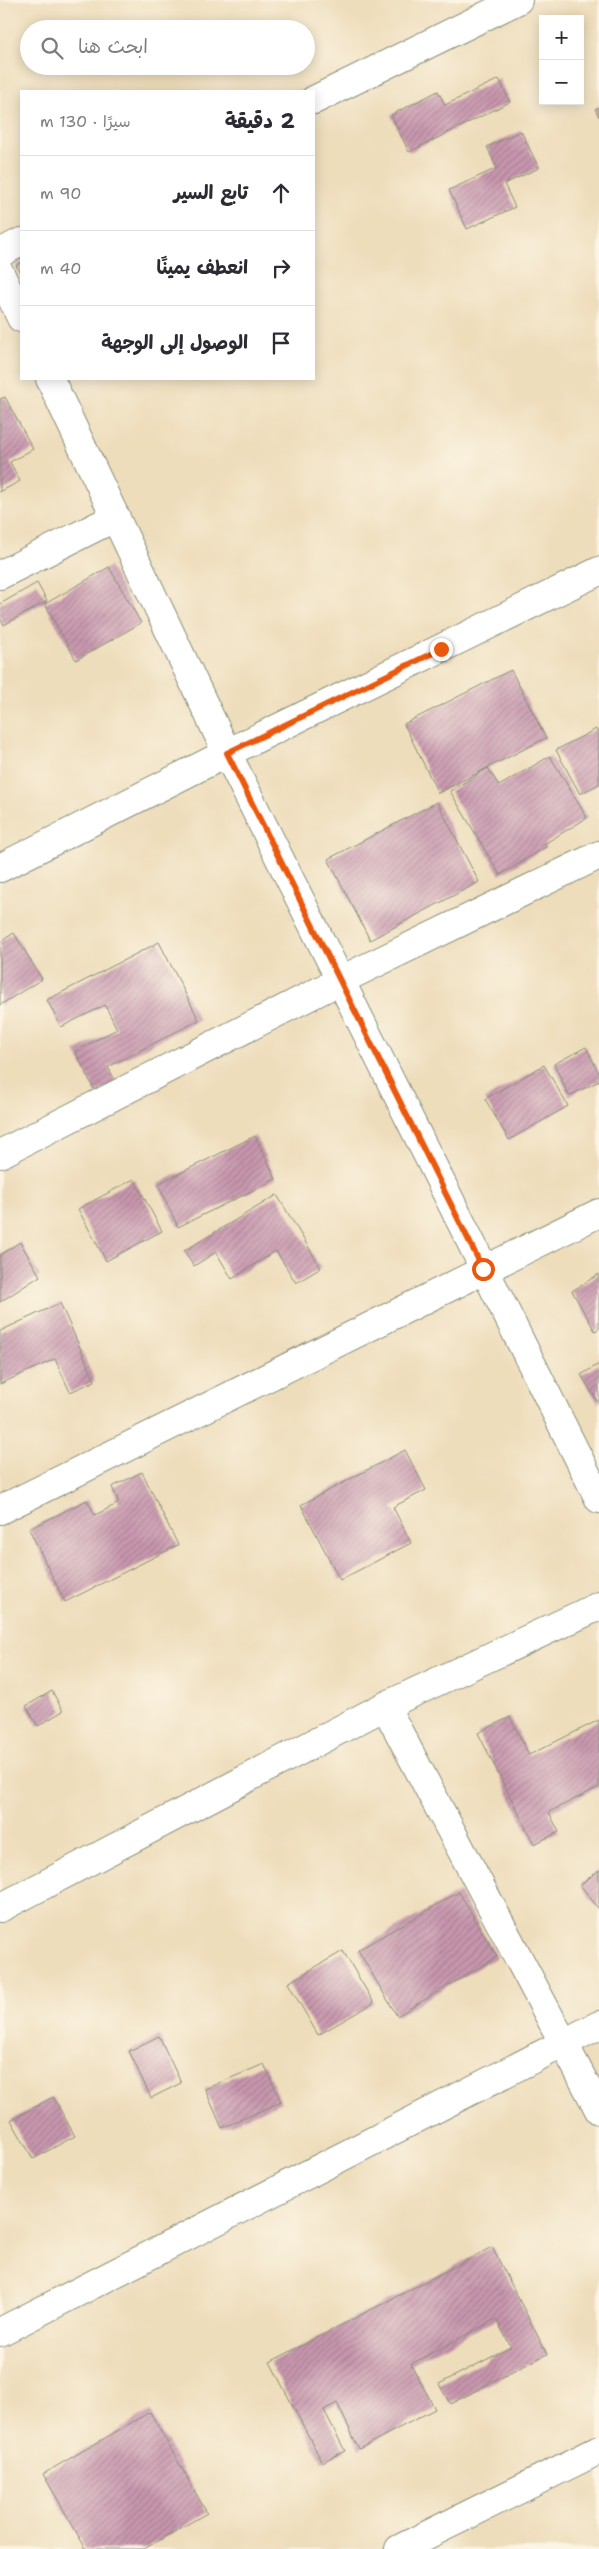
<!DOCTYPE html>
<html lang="ar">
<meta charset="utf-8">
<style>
:root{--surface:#fff;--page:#f2f2f3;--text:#2b2b33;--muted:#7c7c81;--line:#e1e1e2}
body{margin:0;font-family:"Shantell Sans","Playpen Sans Arabic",sans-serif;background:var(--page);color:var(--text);direction:rtl}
.controls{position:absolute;right:15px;top:15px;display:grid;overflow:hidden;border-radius:0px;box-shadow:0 2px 12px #0003}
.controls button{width:45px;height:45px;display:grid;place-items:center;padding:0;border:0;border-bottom:1px solid var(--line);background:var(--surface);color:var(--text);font:25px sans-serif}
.stop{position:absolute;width:15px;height:15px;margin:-11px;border:4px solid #ea580c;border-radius:50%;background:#fff}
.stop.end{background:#ea580c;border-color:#fff;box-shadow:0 1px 5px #0008}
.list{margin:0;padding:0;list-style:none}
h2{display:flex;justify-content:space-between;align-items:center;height:65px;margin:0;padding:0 20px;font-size:21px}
h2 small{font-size:16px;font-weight:400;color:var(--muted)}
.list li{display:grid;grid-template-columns:32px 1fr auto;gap:15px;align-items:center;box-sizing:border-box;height:75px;padding:0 20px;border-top:1px solid var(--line)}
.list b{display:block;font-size:19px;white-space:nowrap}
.list em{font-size:16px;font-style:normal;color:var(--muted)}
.icon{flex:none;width:28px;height:28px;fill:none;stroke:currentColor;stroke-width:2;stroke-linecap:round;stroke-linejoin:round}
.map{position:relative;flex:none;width:599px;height:2549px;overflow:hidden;direction:ltr}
.search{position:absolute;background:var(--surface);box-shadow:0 2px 12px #0003;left:20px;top:20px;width:295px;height:55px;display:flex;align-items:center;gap:12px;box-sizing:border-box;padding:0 18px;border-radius:28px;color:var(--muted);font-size:19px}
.panel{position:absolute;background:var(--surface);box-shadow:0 2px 12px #0003;left:20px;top:90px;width:295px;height:290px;border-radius:0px;direction:rtl}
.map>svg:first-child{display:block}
.building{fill:url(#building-hatch)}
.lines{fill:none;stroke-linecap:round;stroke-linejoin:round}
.minor-casing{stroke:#868d78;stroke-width:30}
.minor{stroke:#fff;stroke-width:28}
.route{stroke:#ea580c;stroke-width:6}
</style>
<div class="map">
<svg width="599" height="2549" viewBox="0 0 599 2549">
<defs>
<pattern id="building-hatch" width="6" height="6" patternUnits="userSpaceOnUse" patternTransform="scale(1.25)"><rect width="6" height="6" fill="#c896ae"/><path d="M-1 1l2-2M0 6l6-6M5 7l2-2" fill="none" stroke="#a27c8e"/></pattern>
</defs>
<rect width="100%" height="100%" fill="#fcf5e5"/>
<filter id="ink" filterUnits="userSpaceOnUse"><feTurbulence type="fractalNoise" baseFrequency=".02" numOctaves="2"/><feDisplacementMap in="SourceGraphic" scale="10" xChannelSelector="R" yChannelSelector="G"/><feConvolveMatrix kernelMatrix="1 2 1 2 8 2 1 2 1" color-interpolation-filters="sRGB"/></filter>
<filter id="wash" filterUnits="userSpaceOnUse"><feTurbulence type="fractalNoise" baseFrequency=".0096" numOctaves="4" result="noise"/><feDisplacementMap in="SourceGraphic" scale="20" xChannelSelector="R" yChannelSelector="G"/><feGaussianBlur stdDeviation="1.12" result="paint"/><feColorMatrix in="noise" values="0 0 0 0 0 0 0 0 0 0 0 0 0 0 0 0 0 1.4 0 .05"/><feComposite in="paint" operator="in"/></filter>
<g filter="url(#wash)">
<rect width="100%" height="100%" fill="#edb"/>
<g id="blocks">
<path class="building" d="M499,79L510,102L409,152L391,115L438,91L445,105Z
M599,107V117L595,109Z
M521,131L539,168L504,184L515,207L467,229L449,190L497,168L487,147Z
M21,262V272L16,266Z
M5,397L33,449L10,462L20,481L0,492V399Z
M109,567L141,623L76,660L45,604Z
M37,583L47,601L4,625L0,618V604Z
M511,670L546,738L438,793L404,724Z
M596,729L599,735V784L580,794L556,750Z
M550,756L587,818L544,844L546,847L500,875L450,791L488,768L499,786Z
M437,802L479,882L370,940L328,859Z
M14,933L42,979L0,1005V942Z
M159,942L199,1020L108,1067L116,1083L96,1093L75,1051L117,1029L105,1005L61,1027L47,1000Z
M586,1047L599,1073V1081L569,1096L554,1064Z
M544,1065L568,1106L509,1140L485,1099Z
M255,1136L276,1179L178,1227L158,1184Z
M134,1179L162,1231L106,1261L78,1209Z
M277,1195L321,1268L296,1283L276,1251L232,1279L216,1252L194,1266L184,1251Z
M20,1242L40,1276L0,1302V1255Z
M599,1274V1329L595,1331L572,1291Z
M60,1303L95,1381L70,1392L55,1359L0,1384V1331Z
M599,1364V1404L581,1375Z
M405,1450L426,1490L393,1507L411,1543L340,1580L301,1505Z
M142,1472L178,1545L65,1602L29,1529L87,1500L95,1515L119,1503L112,1487Z
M52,1691L63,1711L38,1726L26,1706Z
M510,1717L529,1755L599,1720V1787L549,1812L559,1832L534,1844L478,1733Z
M599,1870V1909L580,1885Z
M459,1892L497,1957L397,2016L358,1950Z
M343,1951L374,2003L318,2035L288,1983Z
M159,2036L181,2083L151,2098L129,2051Z
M264,2064L281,2102L222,2128L205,2089Z
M53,2097L75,2136L33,2159L11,2120Z
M492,2247L547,2354L450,2404L439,2384L511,2347L496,2319L411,2364L435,2409L359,2449L337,2403L324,2410L345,2451L322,2462L270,2362Z
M150,2412L207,2513L144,2549H86L43,2474Z"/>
</g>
</g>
<g filter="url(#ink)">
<use href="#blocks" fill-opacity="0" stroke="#868d78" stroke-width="1"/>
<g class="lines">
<defs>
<path id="minor" d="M314,100L518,0
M0,253L21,242
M0,273L21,318
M50,379L227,753L599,1499
M0,575L116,517
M0,868L227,753L599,571
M0,1154L339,981L599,855
M0,1510L599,1213
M385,1706L599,2110
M0,1908L385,1706L599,1606
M0,2332L599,2025
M399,2549L599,2450"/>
</defs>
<use href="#minor" class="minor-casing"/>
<use href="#minor" class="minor"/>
</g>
</g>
<g class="lines" filter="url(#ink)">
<path class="route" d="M441,649L227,753L483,1269"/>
</g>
</svg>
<div class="controls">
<button>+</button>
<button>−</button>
</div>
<div class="stop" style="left:483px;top:1269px"></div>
<div class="stop end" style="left:441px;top:649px"></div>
<div class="search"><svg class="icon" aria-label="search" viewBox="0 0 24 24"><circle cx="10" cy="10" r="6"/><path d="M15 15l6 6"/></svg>ابحث هنا</div>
<section class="panel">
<h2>2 دقيقة<small>سيرًا · 130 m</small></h2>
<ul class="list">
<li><svg class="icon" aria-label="ahead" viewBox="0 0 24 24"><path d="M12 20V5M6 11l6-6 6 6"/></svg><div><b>تابع السير</b></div><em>90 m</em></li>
<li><svg class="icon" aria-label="right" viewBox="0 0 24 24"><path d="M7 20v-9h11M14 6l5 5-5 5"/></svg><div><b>انعطف يمينًا</b></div><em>40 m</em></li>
<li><svg class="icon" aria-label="arrive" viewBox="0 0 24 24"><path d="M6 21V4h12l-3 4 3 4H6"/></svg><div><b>الوصول إلى الوجهة</b></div></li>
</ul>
</section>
</div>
